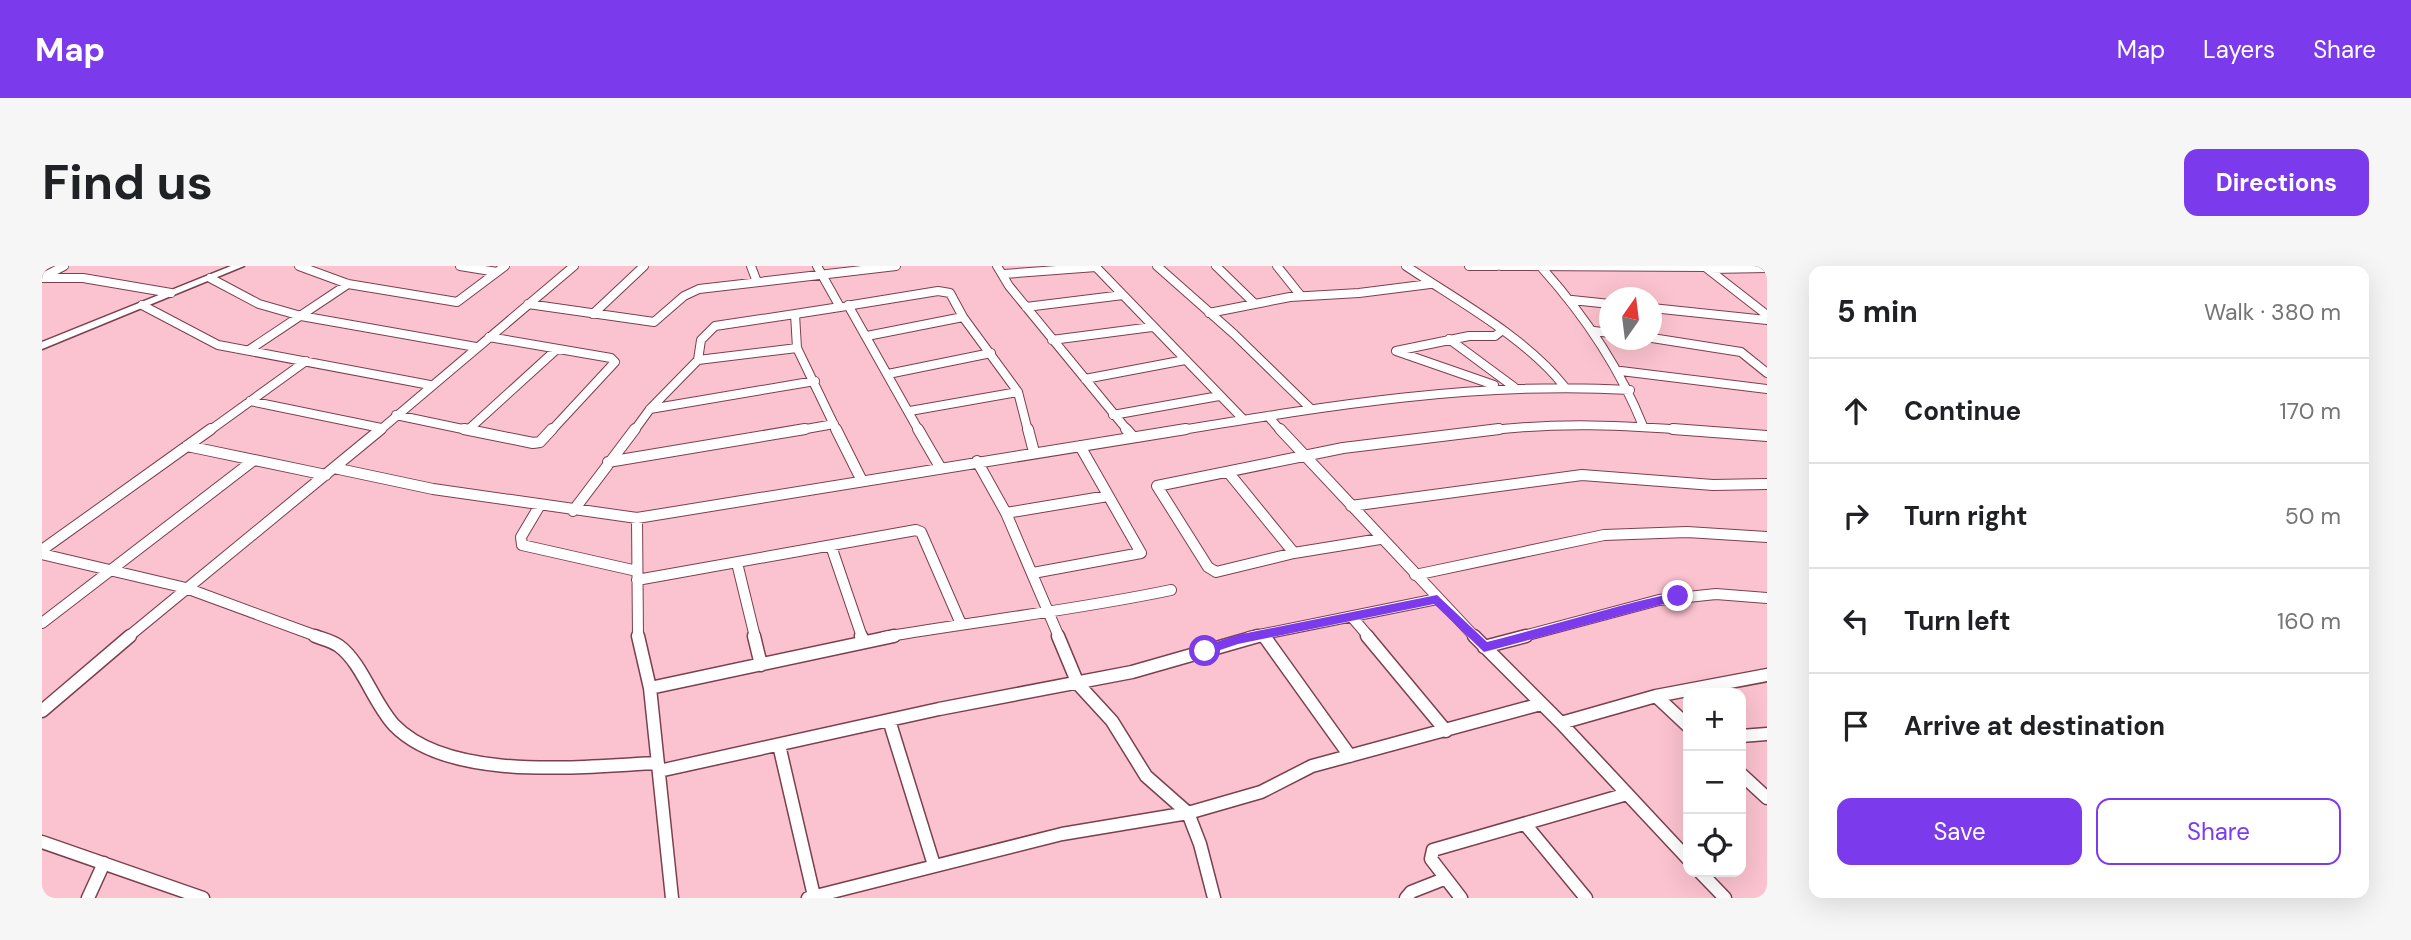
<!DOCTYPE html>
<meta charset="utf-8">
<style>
:root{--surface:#fff;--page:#f6f6f6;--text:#202124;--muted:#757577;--line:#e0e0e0;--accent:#7c3aed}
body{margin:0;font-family:"DM Sans",sans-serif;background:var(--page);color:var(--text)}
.controls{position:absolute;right:21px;bottom:21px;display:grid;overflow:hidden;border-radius:14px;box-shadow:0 7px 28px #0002}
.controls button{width:63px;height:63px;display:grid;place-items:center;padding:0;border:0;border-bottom:2px solid var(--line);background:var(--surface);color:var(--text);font:35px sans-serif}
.compass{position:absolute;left:1557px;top:21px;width:63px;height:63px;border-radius:50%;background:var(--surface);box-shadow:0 7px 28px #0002;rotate:14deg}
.stop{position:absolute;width:21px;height:21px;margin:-16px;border:5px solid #7c3aed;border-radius:50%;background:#fff}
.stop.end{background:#7c3aed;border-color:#fff;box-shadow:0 2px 7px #0008}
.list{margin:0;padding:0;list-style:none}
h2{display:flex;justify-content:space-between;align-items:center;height:91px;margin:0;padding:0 28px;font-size:30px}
h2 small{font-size:23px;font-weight:400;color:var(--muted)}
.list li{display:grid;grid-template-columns:46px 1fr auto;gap:21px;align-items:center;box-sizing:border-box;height:105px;padding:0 28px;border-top:2px solid var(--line)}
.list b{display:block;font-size:26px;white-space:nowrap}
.list em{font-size:23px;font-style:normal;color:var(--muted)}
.actions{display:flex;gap:14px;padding:21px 28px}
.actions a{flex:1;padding:16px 0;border:2px solid var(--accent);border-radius:14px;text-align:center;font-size:24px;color:var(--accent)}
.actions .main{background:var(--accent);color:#fff}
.icon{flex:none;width:38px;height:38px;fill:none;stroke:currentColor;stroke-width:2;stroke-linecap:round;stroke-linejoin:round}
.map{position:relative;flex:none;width:1725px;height:632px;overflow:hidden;border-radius:14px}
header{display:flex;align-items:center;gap:42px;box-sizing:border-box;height:98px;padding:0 35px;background:var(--accent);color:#fff}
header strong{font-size:33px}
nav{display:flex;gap:38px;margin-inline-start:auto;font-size:24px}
.intro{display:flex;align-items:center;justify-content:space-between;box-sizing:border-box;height:168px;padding:0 42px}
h1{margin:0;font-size:49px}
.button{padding:18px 32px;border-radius:14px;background:var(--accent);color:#fff;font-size:24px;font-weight:700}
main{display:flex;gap:42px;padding:0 42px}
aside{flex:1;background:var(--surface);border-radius:14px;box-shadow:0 7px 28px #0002}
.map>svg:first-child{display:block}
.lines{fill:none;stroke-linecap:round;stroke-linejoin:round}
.minor-far2-casing{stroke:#7b4050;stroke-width:10}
.minor-far1-casing{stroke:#7b4050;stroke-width:12}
.minor-casing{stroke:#7b4050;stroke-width:15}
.tertiary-casing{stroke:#7b4050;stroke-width:3}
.minor-far2{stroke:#fff;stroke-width:8}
.minor-far1{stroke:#fff;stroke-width:10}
.minor{stroke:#fff;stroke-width:12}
.tertiary{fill:#fff;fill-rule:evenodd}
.route{fill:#7c3aed}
</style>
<header>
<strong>Map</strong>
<nav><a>Map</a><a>Layers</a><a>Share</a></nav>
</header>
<div class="intro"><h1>Find us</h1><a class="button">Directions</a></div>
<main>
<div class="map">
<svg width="1725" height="632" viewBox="0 0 1725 632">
<rect width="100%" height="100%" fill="#fbc2cf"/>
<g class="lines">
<defs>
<path id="minor-far2" d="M257,0L306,18L415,36L455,6
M418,0L455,6L463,0
M709,0L715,16
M775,0L798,41L896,25L908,27L921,51L976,126L986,165
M955,0L967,20L1086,165
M1053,0L1201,153
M1115,0L1192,68L1269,143
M1174,0L1211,36
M1235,0L1259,30
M1364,0C1416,35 1483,71 1522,120
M1427,0H1455
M1459,0L1664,1
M1662,0L1725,49
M1500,2C1543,50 1577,100 1601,160
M1668,3L1725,2
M962,8L1054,1
M3,10L22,0
M0,12H41L129,27
M168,12L217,38L259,50L434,81
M1530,34L1568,38
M486,38L612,56L642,30L657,23L854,0
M100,39L176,79L388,119
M806,39L877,165
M984,41L1081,29
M1610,42L1725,54
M1167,47L1248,31L1317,27L1388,18
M551,48L602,0
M1552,65L1568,67
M825,70L921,51
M447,71L569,92L573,96L509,165
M1610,72L1699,86L1725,107
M1407,73L1472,121
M1010,74L1110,61
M207,84L306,18
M656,94L659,74L673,60L753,48
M1579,105L1725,123
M846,108L949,87
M1043,113L1143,94
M1452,119L1354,85L1427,70H1453L1458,66
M208,135L339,162
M608,143L773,115
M868,145L976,126
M354,149L430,165
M1071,149L1177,130
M1226,150L1239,165
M427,163L515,83
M167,165L264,95
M337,165L532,0
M592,165L608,143L656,94L755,82
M753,165L792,158
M795,165L755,82L753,48L798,41
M1134,165C1285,140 1434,115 1588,124
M1443,165C1514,156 1583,159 1654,165"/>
<path id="minor-far1" d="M422,163L491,177L498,176L510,163
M794,163L820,215
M876,163L898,201
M986,163L992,186
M1084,163L1091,171
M1238,163L1433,371
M1631,163L1725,170
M145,180L284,209
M935,195L964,247L1017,371
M566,196L763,163
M292,202L391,223L595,252L1144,163
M1186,206L1252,287
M498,239L479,271L480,279L595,305
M1309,240L1540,209L1671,219L1725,218
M531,245L593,163
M964,247L1066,230
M595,252L596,371
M1338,273L1252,287L1174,306L1166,301L1115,220L1301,182L1457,163
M789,280L820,371
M0,284L169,163
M0,288L144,322L277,371
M695,297L713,371
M991,307L1099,287L1038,180
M1373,309L1562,269L1645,266L1725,271
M595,314L874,264L879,266L919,358
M1310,351L1327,371
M0,357L212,194
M1222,369L1224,371
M86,371L339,163
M842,371C937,355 1034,344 1129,324
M1207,371L1395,333
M1478,371L1617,334L1674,328L1725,332"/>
<path id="minor" d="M273,370C281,373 290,375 297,380C320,397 331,436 352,459C408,517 543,500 616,497
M596,370L608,422L630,632
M712,370L719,399
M819,370L821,375
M1016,370L1036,418L1070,455L1104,510L1146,547L1158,578L1172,632
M1222,370L1308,490
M1325,370L1404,465
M1432,370L1519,457L1646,593
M1442,381L1484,370
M608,422L852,370
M1614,430L1646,460
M0,445L88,370
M847,454L892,599
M1519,457L1614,430L1725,409
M1699,470L1725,468
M737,479L772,630
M617,505L897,443L1090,406L1216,370
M1699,508L1725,532
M1483,558L1544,632
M0,576L161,632
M1658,606L1683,632
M46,632L62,597
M766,632L1020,568L1146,547L1219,526L1270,500L1499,438
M1364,632L1369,626L1402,613
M1419,632L1389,593L1391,584L1585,528"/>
<path id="tertiary" d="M189,0H202L0,83V76Z"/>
</defs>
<use href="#minor-far2" class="minor-far2-casing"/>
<use href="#minor-far1" class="minor-far1-casing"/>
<use href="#minor" class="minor-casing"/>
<use href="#tertiary" class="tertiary-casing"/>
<use href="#minor-far2" class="minor-far2"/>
<use href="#minor-far1" class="minor-far1"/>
<use href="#minor" class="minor"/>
<use href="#tertiary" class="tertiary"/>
</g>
<path class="route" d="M1636,326L1640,327V333L1442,386L1392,338L1196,378L1163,389L1157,385L1159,381L1195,369L1395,329L1445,376C1509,360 1572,340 1636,326Z"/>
</svg>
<div class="controls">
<button>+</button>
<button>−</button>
<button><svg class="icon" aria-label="locate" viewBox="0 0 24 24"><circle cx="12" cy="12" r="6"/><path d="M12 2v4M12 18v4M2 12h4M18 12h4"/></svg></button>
</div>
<svg class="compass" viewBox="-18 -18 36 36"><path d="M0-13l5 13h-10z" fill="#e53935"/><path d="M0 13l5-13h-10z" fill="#757577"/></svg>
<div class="stop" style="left:1163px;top:385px"></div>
<div class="stop end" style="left:1636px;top:330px"></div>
</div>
<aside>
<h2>5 min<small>Walk · 380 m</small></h2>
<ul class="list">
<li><svg class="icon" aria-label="ahead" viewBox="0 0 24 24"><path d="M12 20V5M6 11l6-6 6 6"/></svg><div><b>Continue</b></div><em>170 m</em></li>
<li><svg class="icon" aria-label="right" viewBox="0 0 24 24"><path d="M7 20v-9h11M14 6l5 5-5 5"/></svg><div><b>Turn right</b></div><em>50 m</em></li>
<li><svg class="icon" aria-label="left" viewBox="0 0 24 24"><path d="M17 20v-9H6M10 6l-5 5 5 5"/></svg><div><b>Turn left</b></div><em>160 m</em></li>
<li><svg class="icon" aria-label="arrive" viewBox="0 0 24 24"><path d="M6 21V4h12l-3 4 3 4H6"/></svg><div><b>Arrive at destination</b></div></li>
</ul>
<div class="actions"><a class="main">Save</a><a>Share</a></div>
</aside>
</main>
